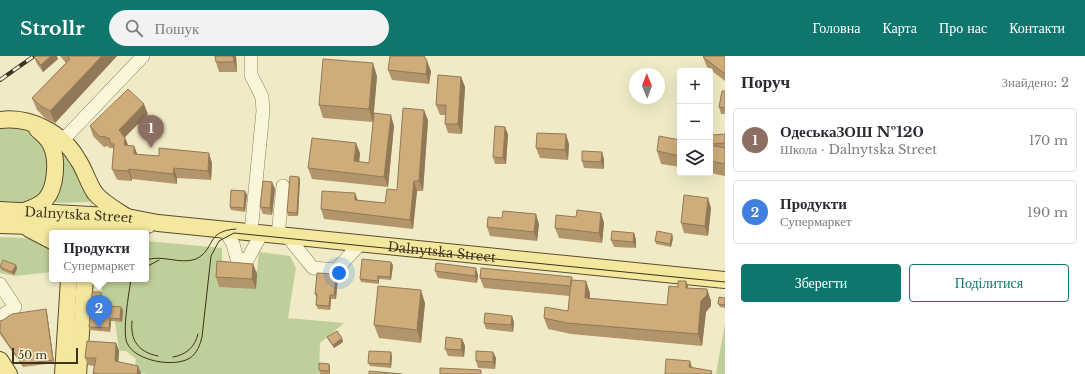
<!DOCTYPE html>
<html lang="uk">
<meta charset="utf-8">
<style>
:root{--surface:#fff;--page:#f2f2f3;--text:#2b2b33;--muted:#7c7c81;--line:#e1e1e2;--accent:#0f766e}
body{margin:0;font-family:"Libre Baskerville",serif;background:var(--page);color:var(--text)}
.controls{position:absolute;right:12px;top:12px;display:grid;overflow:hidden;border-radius:4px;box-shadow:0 4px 16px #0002}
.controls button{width:36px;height:36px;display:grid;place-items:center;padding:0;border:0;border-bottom:1px solid var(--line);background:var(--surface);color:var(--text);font:20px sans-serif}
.compass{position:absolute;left:629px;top:12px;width:36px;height:36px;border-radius:50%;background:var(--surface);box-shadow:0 4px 16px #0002;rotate:359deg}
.scale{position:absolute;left:12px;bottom:10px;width:66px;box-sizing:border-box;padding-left:4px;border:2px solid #3c321f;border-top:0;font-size:11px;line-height:14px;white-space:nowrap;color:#3c321f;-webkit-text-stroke:3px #f7f3d6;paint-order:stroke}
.you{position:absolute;left:339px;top:217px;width:14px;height:14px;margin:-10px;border:3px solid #fff;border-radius:50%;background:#1a73e8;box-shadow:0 0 0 6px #1a73e833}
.badge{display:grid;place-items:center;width:26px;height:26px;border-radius:50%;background:var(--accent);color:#fff;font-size:13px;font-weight:700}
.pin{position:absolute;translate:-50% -33px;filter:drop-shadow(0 1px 2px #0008)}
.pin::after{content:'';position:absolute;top:21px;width:14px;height:12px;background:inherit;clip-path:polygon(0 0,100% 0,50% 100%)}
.popup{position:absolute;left:49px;top:174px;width:100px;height:52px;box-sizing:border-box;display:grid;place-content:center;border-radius:4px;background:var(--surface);filter:drop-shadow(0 1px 3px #0005);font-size:13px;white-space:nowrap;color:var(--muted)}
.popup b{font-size:15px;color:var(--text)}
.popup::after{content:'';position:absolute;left:50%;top:100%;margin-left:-8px;border:8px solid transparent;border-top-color:var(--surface)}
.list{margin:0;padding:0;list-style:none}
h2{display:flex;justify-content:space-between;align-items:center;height:52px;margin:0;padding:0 16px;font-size:17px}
h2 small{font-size:13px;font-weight:400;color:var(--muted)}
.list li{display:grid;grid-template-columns:26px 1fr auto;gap:12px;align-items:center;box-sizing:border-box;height:64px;margin:0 8px 8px;padding:0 8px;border:1px solid var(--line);border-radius:4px}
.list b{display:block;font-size:15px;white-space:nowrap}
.list p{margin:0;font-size:13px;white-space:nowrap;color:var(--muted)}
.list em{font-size:13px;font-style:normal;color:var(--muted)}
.actions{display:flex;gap:8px;padding:12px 16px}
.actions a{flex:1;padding:9px 0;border:1px solid var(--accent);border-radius:4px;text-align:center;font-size:14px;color:var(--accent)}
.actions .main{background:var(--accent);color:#fff}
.icon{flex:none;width:22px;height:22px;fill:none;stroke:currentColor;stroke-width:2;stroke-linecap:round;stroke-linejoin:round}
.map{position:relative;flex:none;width:725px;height:318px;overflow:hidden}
header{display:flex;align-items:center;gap:24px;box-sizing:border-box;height:56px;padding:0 20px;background:var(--accent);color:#fff}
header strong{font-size:19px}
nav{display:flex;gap:22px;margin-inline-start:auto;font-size:14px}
.search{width:280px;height:36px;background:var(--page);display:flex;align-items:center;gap:10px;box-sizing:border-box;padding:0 14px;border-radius:22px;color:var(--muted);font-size:15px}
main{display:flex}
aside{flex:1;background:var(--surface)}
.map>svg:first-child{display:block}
.green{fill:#bfcf99}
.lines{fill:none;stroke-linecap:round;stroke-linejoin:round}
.minor-casing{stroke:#8c7e5b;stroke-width:14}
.major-casing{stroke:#5a4b2f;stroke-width:18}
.minor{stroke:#faf6da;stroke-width:13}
.major{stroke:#f3e89e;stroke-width:16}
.tram{stroke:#3c321f;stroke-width:1}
.rail-casing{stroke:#3c321f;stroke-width:4}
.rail{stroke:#f7f3d6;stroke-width:2.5;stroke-dasharray:8;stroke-linecap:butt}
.wall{fill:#b2956a}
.shaded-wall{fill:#917956}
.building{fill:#cfad7b;stroke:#917956}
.labels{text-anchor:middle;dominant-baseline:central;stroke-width:4;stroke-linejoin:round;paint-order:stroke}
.street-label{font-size:13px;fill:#3c321f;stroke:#f7f3d6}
</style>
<header>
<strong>Strollr</strong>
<div class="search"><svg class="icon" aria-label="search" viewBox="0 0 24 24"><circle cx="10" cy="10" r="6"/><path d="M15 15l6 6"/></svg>Пошук</div>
<nav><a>Головна</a><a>Карта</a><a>Про нас</a><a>Контакти</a></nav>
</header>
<main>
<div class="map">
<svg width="725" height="318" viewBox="0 0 725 318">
<rect width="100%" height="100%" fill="#f0ebc6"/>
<path class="green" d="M3,72C18,72 31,75 43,84L49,111L44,136L31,147L0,145V73Z
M64,92L91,144L90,146L57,147L54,145L61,93Z
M0,181C19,182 37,180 52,194V216L15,220L0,217Z
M146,185L222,192V212L257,215L259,196L290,200L296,212L288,262L344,267L320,287L319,318H147L134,316L136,303L126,295H119L115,265L116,250L102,248V231H96L97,223H146Z
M725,267V318H716Z"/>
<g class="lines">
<defs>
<path id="minor" d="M251,0V19L262,41L263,55L251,176
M63,84L143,0
M225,174L233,188L237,203L247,204L262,177
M278,179L283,130
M287,180L313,212L336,214L361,187
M0,228L15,251L0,261"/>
<g id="major">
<path d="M0,64C30,60 63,77 78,104C85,114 88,127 95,137C103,147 116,154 127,161"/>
<path id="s1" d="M0,154L127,161L158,167L725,224"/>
<path d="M24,155C32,152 40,150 46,143C56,131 58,103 51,89C48,82 42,78 37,73"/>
<path d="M0,169L127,173L148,169"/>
<path d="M29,173L52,185"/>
<path d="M0,304L9,318"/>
<path d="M63,318L69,223"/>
<path d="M78,318L85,223"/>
</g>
</defs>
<use href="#minor" class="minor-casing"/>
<use href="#major" class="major-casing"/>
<use href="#minor" class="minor"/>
<use href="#major" class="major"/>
<path class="tram" d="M146,204C162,198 180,209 196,203C216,193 205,175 236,173
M146,211L159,204
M131,223C129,237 122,276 127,287C135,305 174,312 190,302C197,297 200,289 202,281L211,200L219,185L234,177L725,226
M132,265C130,284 138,296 158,300
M173,301C186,299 195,291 198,278"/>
<defs>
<path id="rail" d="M0,24L34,0"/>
</defs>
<use href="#rail" class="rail-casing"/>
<use href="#rail" class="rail"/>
</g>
<path class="wall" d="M60,0H117L55,67L45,62L37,54L32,42L66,7Z
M236,0L237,16H219L216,6Z
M725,0V25L707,11L703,1Z
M34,1L58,3L43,16L37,8Z
M388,14L431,15L429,28L392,24Z
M377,20L373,66L323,62L319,49Z
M461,21L465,31L462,78L448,77L445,68V59H440L436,49Z
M725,35V58H721L719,51Z
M148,58L125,81L128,89L134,90L137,98L212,107L211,124L177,122V128L132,123V125L118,124L116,122L112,113L114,95L113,92H109L108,90L104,91L93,80L90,70Z
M428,64L423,135H417L413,173L324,163L321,153L358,144L385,147L397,134Z
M394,70L388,131L312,123L308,112L360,97L359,106L369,107Z
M508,78L506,108H495L493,101Z
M725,78V120L710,117V89L714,90L713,88Z
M680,84V111L661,108L657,95Z
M569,88L568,104L540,102L536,92Z
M604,103V113L584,112L582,105Z
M299,121L300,124L298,160H288L287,156Z
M272,126L275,133L272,159L263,158L260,151Z
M245,135L247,139L245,156L231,154L230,151Z
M711,152L708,180L684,177L681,167Z
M601,157L604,167L602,187L559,182L555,172L576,161Z
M539,168L537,185L490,180L487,171Z
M634,177L636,184V192L614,191L611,184Z
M673,182L671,191L656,188L655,185Z
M253,208L257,218L256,233L219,231L216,221Z
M16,209L17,213L14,219L1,214L0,210Z
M393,209L391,224L379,223V228L361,226L360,223Z
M435,215L478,219L477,227L438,222Z
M336,218L338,222L336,243H331L330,254L318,253L316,249L317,241H316L315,238Z
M480,222L573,224L590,237V242L667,249L688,232L707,233L711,245V250L706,256L702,290L571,278L548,273L544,262L568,255L570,240L484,232Z
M101,236L102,240V246L112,250L121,251L123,254L122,266L111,265L110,276L91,274L89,271Z
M725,242V252L720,251L718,248Z
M425,247L421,287L379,282L374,269Z
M46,253L47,257L54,307L23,311L0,278V265L3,264Z
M514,266L513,276L486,273L484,267Z
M327,281L342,282L343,286L334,292L329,285Z
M462,283L465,290L464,301L448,300L445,293Z
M116,287L119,295L118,306L141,317V318H93V317L94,310L88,309L85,302Z
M493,296L496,302L495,313L478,312L476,305Z
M392,300L391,312L370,310L368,307Z
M329,308L330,311V318H320L319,314Z"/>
<path class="shaded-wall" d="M51,0H57L58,3L43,16L41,9Z
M102,0H117L55,67L50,55Z
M233,0H236L237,16L234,6Z
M427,5L431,15L429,28L426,18Z
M373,7L377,20L373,66L369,53Z
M461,21L465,31L462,78L458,68Z
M144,48L148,58L122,84L119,74Z
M424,54L428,64L423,135L419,125Z
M391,59L394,70L388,131L384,121Z
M505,71L508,78L506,108L503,102Z
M566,78L569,88L568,104L565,94Z
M125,82L129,92L124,89Z
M356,87L360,97L358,116L354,105Z
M134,90L138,100L134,98Z
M602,96L604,103V113L601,106Z
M209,97L212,107L211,124L208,115Z
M174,112L177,122V128L173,118Z
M129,113L132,123V125L128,115Z
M299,121L300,124L298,160L297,157Z
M414,125L417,135L413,173L410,164Z
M272,126L275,133L272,159L270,152Z
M245,135L247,139L245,156L244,152Z
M355,137L359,147L355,144Z
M708,142L711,152L708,180L705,170Z
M601,157L604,167L602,187L599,177Z
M536,158L539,168L537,185L534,176Z
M634,177L636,184V192L633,186Z
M672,178L673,182L671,191L670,188Z
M391,206L393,209L391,224L390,221Z
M253,208L257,218L256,233L252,223Z
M16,209L17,213L14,219L12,216Z
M476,212L478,219L477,227L475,220Z
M336,218L338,222L336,243L334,239Z
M378,220L379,223V228L378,225Z
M586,225L590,237L589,253L585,242Z
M686,225L690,236L686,232Z
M707,233L711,245V250L706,256L702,290L698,278L701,245Z
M421,234L425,247L421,287L417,274Z
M101,236L102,240V249L101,245Z
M330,239L331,243L330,254L329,250Z
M121,251L123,254L122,266L120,263Z
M46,253L47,257L54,307L53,304Z
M512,260L514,266L513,276L511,269Z
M110,262L111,265L110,276L109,272Z
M342,282L343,286L334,292L333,289Z
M462,283L465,290L464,301L461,294Z
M116,287L119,295L118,313L115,305Z
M391,296L392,300L391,312L390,308Z
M493,296L496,302L495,313L493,306Z
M690,305L693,315L689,311Z
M329,308L330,311V318L329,315Z
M138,310L141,317V318H137Z"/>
<path class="building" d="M36,0H51L41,9L34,1Z
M67,0H102L50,55L41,50L32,42L70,3Z
M215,0H233L234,6H216Z
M390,0H424L427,5L426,18L388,14Z
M704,0H725V18L703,1Z
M323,3L373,7L369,53L319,49Z
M438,19L461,21L458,68H445L446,49H436Z
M128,33L144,48L119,74L125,82L124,89L134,90V98L159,100V92L209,97L208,115L174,112L173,118L129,113L128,115L114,114L112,113L114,88H111L109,82H105V80L100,81L90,70Z
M722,35H725V52L719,51Z
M403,52L424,54L419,125H414L410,164L321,153L322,135L355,137V144L385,147L387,133L397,134Z
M374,57L391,59L384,121L308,112L312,82L356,87L354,105L369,107Z
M495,70L505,71L503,102L493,101Z
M537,77L566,78L565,94L536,92Z
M725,78V87L713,88L712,79Z
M659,80L680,84V100L657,95Z
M710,89L725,92V108L710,105Z
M582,95L602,96L601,106L582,105Z
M290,120L299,121L297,157L287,156Z
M263,125L272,126L270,152L260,151Z
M231,134L245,135L244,152L230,151Z
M684,139L708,142L705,170L681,167Z
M577,154L601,157L599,177L555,172L556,159L576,161Z
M503,155L536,158L534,176L487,171L488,161L502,162Z
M612,175L634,177L633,186L611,184Z
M657,175L672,178L670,188L655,185Z
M362,203L391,206L390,221L378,220V225L360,223Z
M3,204L16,209L12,216L0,211Z
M217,205L253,208L252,223L216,221Z
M436,207L476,212L475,220L435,215Z
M481,212L572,221L571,230L480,222Z
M317,217L336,218L334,239H330L329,250L316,249L317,238H315Z
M571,224L586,225L585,242L667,249L669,230L678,231V225H686V232L707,233V239L701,245L698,278L567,267L544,262L545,251L568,255Z
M378,230L421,234L417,274L374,269Z
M92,236H101V245L111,246V250L121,251L120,263L110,262L109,272L89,271Z
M719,241L725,242V249L718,248Z
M46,253L53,304L22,308L0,276V265L3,264L12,258Z
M485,257L512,260L511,269L484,267Z
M337,275L342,282L333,289L327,281Z
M446,281L462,283L461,294L445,293Z
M87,285L116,287L115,305L138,310L137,318H99L93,317L96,302H85Z
M369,295L391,296L390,308L368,307Z
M476,295L493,296V306L476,305Z
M666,303L690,305L689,311L712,315L711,318H665Z
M319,307L329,308V315L319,314Z
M440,312L481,314V318H440Z
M369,315L402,318H369Z"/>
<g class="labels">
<g class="street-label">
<text stroke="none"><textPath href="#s1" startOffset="79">Dalnytska Street</textPath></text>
<text stroke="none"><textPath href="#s1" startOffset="444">Dalnytska Street</textPath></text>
</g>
</g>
</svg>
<div class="controls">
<button>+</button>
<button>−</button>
<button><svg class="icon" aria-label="layers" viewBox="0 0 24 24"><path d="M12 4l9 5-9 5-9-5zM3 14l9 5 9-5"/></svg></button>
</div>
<svg class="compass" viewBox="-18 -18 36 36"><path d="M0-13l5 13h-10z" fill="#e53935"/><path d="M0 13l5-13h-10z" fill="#7c7c81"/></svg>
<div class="scale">50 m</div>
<div class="you"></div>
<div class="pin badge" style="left:151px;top:92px;background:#8d6e63">1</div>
<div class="pin badge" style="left:99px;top:272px;background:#3f7fe0">2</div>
<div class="popup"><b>Продукти</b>Супермаркет</div>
</div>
<aside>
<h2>Поруч<small>Знайдено: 2</small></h2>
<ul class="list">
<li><span class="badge" style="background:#8d6e63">1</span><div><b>ОдеськаЗОШ №120</b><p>Школа · Dalnytska Street</p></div><em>170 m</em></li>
<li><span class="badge" style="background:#3f7fe0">2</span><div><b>Продукти</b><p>Супермаркет</p></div><em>190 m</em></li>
</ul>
<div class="actions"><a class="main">Зберегти</a><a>Поділитися</a></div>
</aside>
</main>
